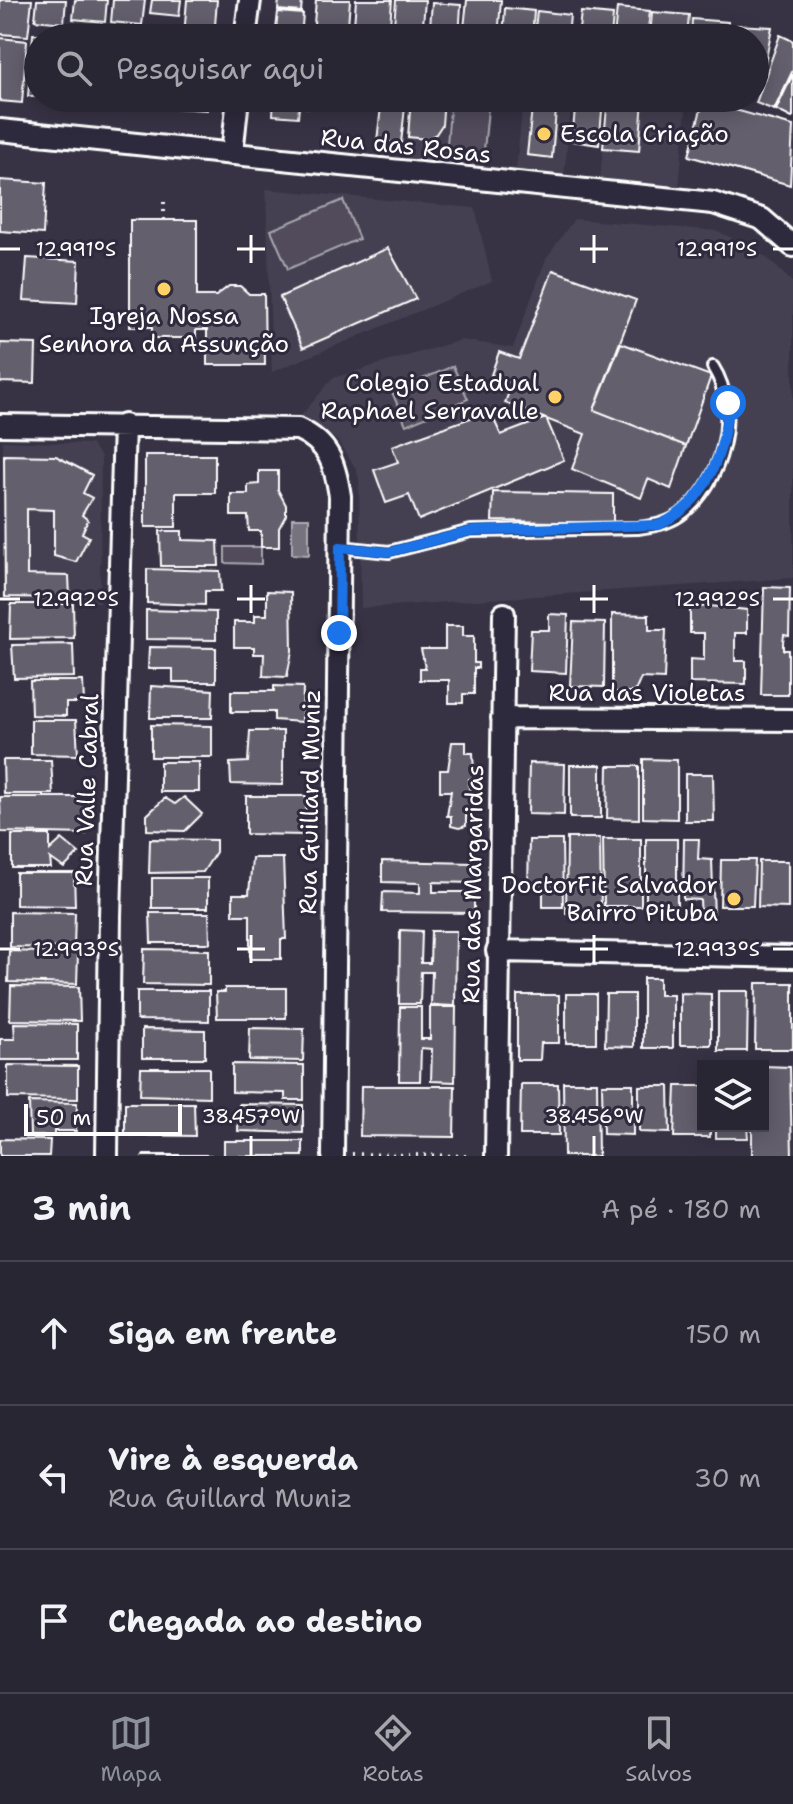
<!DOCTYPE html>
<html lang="pt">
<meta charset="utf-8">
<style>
:root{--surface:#292634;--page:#312e3c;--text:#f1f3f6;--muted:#a5a5ac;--line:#45434f;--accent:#8c9099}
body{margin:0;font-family:"Shantell Sans",sans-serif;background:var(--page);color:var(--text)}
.controls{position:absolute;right:24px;bottom:24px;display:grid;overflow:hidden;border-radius:0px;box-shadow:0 4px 20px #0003}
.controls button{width:72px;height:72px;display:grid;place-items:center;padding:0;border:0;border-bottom:2px solid var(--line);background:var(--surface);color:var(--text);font:40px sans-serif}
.scale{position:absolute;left:24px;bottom:20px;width:158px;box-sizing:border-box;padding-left:8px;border:4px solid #fff;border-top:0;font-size:22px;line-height:28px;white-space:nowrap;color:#fff;-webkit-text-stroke:6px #2f2a3d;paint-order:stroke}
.stop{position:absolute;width:24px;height:24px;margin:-18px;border:6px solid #1a73e8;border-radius:50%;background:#fff}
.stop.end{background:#1a73e8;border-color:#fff;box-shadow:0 2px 8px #0008}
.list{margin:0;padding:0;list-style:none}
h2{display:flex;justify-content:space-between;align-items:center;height:104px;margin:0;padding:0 32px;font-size:34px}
h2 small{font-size:26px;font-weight:400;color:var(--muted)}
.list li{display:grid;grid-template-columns:52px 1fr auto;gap:24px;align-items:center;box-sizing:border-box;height:144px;padding:0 32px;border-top:2px solid var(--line)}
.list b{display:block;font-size:30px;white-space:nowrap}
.list p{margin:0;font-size:26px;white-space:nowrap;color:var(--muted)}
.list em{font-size:26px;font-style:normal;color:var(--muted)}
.icon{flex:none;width:44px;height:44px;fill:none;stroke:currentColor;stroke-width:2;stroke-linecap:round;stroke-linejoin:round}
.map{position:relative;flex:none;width:793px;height:1156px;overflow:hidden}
.search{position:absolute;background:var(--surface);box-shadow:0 4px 20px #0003;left:24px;right:24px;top:24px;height:88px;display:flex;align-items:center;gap:20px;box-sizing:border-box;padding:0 28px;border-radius:44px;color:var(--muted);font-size:30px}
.sheet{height:536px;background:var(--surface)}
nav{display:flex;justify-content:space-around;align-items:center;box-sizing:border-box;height:112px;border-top:2px solid var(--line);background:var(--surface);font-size:22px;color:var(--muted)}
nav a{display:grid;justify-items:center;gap:4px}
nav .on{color:var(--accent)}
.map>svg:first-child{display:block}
.built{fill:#444051}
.green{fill:#514c5c;stroke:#a8a6ae;stroke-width:2}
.water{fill:#76737f;stroke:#adabb2;stroke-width:2}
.building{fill:#635f6d;stroke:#fff;stroke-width:2}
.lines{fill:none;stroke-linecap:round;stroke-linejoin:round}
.lane-casing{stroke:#fff;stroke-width:16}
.street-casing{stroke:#fff;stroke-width:26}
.path{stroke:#fff;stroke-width:4;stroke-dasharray:2 6;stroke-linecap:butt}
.lane{stroke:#2f2a3d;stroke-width:10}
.street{stroke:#2f2a3d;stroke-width:20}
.route{stroke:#1a73e8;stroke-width:10}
.ticks{fill:none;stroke:#fff;stroke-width:3}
.poi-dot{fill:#ffd166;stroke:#2f2a3d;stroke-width:3}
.labels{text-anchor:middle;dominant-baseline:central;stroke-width:6;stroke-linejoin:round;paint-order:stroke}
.poi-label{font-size:24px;fill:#fff;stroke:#2f2a3d;text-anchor:end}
.street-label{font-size:24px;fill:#fff;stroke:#2f2a3d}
.ticks-label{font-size:20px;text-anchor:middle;fill:#fff;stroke:#2f2a3d;stroke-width:6;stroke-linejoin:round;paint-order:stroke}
</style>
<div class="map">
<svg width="793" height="1156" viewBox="0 0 793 1156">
<rect width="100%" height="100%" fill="#373345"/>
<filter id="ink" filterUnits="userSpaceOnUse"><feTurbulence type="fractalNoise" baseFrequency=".0125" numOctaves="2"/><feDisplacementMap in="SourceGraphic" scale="16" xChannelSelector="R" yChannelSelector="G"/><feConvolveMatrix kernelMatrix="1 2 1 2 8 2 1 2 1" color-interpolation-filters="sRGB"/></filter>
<g filter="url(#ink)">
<path class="built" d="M410,98H491L484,169L404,162Z
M523,98H572L564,176L516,171Z
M608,98H687L679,187L600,180Z
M266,189L475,208L492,281L272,372Z
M574,219L718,231L766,257L793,283V578L361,608L359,478L355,467L337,440L300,417L333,378L461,340L513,348L546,259Z
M3,441L91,444L101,457L100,602L3,601Z"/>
<path class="green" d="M451,98H489L483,160L446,156Z
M343,200L359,239L288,269L271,230Z
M453,366L468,399L406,425L392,392Z
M225,547H261V564L225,563Z"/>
<path class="water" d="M292,518H309V555L292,554Z"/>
<path class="building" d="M0,0H32L28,36L0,34Z
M37,0H66L64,23L35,20Z
M75,0H107L105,22L73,19Z
M113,0H145L142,25L111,22Z
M152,0H181L179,16L150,13Z
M187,0H217L214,38L184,36Z
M279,0H302L301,12L278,10Z
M316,0H350L347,38L313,35Z
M356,0H392L389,38H353Z
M396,0H425L422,38H393Z
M467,0H501L498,38H463Z
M432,3L461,5L459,38H429Z
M505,8L534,11L532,38H503Z
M617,8L650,11L647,38H614Z
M537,11L570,15L568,38H534Z
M278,12L303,14L301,38H275Z
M581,12L613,15L611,38H578Z
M652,12L689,15L687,38H650Z
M692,19L728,22L727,38H691Z
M737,25L772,27L760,91H755V38H737Z
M107,28L141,31L140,38H107Z
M33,34L62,36L38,38V97L28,96Z
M780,35L793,41V70L774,110L756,103Z
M0,38L27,41L22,103L0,101Z
M793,74V117L792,118L776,110Z
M142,98H170V104L142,102Z
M176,98H207V110L175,108Z
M274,98H300L298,117L273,115Z
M304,98H332L331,109L304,107Z
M382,98H406L401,143L377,141Z
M411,98H444L442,125L436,134L427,139L408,137Z
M533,98H557L552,158L527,155Z
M576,98L603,100L599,145L572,141Z
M608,98L643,100L639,151L603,148Z
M703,101L793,126L790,185L689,156Z
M0,180L46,183L43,234L0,231Z
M130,220H197V296H216L229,286H240L249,294H264L265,365H207V330H196V338H152V327H130Z
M388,248L416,299L303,348L280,297Z
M27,258L79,261L77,303L24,300Z
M553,270L636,300L594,410L686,446L671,489L648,479L641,498L572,469L585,434L505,403L512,383L491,375L499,352L519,359Z
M0,343L36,344L35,383L0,382Z
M621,343L711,376L686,446L594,410Z
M490,411L501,435L546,418L564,460L419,520L409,495L386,503L374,470L398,462L392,446Z
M4,455L56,456L92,475L83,493L92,498L82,515L88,520L82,533L89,537L76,562L54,556V510L27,509V575L69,576L70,598L5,597Z
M145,455H215V493H176V527H145Z
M259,471H278V490L286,505V515L279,528V547H261V531H249L248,516H231V494H248V485L259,484Z
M493,492L613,494V523L492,521Z
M160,531H182V540L218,541L219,566H161Z
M147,569L220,571L221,591H205V605L147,603Z
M764,587L790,588L789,636L784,635L783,643V650H788V695H761Z
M267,591L291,592L292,651L287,677L263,676L264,654H254V647H234V622H255V615H267Z
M11,604H73L74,638L10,639Z
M709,606L747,610V633H735V661H746V684L690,683V659L704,660V633H690V608Z
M146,610L216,612V640L146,639Z
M549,614L568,615L566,673L529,671L531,630H549Z
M612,614L649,615V630H666L664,679L641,678L635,692H612Z
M573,622L605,623L604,687L570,686Z
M445,626H463V636H474V663H478V668H474V694H463V703H449V680H420V668H425L421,649H445Z
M73,644L74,677L14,678L12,645Z
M149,647L216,648V682H173V669H148Z
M30,681H83L84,703H66V716L31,715Z
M151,686L213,690L212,718H150Z
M274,686L303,687L302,722L274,720V712H231V691H274Z
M31,720H76L78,755L31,754Z
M151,725L212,726V757H151Z
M250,731H283V785L231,784L230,763L248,762Z
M452,742H466V753H473L474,772V779H469V790H474L472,816H466V826L459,828L451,826V816H447L451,791H440V770H448Z
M643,759L677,760V819L643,818Z
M3,760H51L53,794H4Z
M160,762H199V792H160Z
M529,763L565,764L564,815L528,814Z
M570,765H601V818H570Z
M608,766H639V819L607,818Z
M685,774H713L714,821H685Z
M246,796H306V835L246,834Z
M0,797H86V834L1,832Z
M184,797L202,814L185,831L147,830V815L165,798L175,804Z
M12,835H50V850L62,839L79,853L64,868L50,858L51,868H12Z
M567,838H600L601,916L566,914Z
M150,839L216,840V852L203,872L149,873Z
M603,839H641V906H604Z
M646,839H677V907L646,905Z
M684,839H699L698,859L712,860L714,918H701L700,900L683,899Z
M529,840H562L563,907H543V889H528Z
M252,858H283L286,939H281V959H250V915H233V894H249Z
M721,860H755L753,906H720Z
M382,861L474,863V883L433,882V892H474V913L382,912L383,892L420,893V883L382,882Z
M759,861H788V908L758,907Z
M16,873H74L75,906L16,905Z
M152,878H208V908H152Z
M10,912L75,913L74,948L10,947Z
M150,913H209L210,943H151Z
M400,930L422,931L421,963H430L431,931H456L455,1006L431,1005L432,972H421L420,1004H399Z
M144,949L209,950V985L143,984Z
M9,951L78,953L77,984L8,982Z
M643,978H659V995H673V1048H643Z
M756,983H793V1049H755Z
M11,986L79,987L80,1021L10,1020Z
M225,988H286V1018H217L216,992H225Z
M137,991H209V1021L137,1020Z
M718,991H748L747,1051H718Z
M680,993L711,994V1045H680Z
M566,994H596V1043H566Z
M606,994H634V1047L605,1046Z
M517,995H559V1043H541L540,1060H517Z
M400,1007H421V1039H430V1007H456L455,1082L431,1081L432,1049L421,1048L420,1081H399Z
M14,1023L77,1024V1060H0V1039H15Z
M250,1028L304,1029L303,1061L249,1060Z
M142,1029L205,1030V1058H142Z
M232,1064L304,1065V1100H285V1093L232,1092Z
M8,1065L78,1066V1099L8,1098Z
M763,1066L790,1067L792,1156H752V1126H763Z
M141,1068H209V1097L140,1095Z
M563,1082H597L598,1156H564Z
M521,1084H558L559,1135H520Z
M602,1084H633V1135L603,1134Z
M361,1086H455L454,1137L360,1136Z
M639,1086H669L670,1133L639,1132Z
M676,1086H703V1126H710V1137H674Z
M29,1102L77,1103L76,1131H54V1136H30Z
M125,1103H194L195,1136L125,1135Z
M239,1104L303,1105V1133L238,1131Z
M716,1126H747L748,1138H716Z
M0,1139L50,1140L49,1156H0Z
M224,1141H303V1156H224Z
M144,1155H211L212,1156H143Z"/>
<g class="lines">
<defs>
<path id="lane" d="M340,547L389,552L471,531L638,528C653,526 667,524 680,515C723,484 741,411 713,367"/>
<path id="street" d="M245,38L250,0
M0,130L713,203L762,219L793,246
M232,154L238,98
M0,425L298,429C329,443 335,464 340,496L333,1156
M502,718L793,720
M497,951L793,957
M107,1156L110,916L124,425
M496,1156L504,614"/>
</defs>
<use href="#lane" class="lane-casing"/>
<use href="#street" class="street-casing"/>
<path class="path" d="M164,220V198
M352,1154L466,1156"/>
<use href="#lane" class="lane"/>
<use href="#street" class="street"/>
</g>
</g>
<g class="lines" filter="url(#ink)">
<path class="route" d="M339,633L340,547L389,552L471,531L659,525C707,503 725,453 728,403"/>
</g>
<path class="ticks" d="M251,235V263M594,235V263M0,249H20M237,249H265M580,249H608M773,249H793M251,585V613M594,585V613M0,599H20M237,599H265M580,599H608M773,599H793M251,935V963M594,935V963M0,949H20M237,949H265M580,949H608M773,949H793M251,1136V1156M594,1136V1156"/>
<g class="poi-dot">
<circle cx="544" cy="134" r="8"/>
<circle cx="164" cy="289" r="8"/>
<circle cx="555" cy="397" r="8"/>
<circle cx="734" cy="899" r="8"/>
</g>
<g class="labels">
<g class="poi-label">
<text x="560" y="134" text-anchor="start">Escola Criação</text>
<text x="164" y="316" text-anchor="middle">Igreja Nossa<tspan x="164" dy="28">Senhora da Assunção</tspan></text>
<text x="539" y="383">Colegio Estadual<tspan x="539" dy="28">Raphael Serravalle</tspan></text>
<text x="718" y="885">DoctorFit Salvador<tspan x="718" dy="28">Bairro Pituba</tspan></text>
</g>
<g class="street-label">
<text transform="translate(406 146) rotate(6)">Rua das Rosas</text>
<text x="647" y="693">Rua das Violetas</text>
<text transform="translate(87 790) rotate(-88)">Rua Valle Cabral</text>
<text transform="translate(310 802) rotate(-89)">Rua Guillard Muniz</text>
<text transform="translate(473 884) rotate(-89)">Rua das Margaridas</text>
</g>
</g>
<g class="ticks-label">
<text x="76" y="256">12.991°S</text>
<text x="717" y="256">12.991°S</text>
<text x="76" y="606">12.992°S</text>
<text x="717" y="606">12.992°S</text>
<text x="76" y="956">12.993°S</text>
<text x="717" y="956">12.993°S</text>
<text x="251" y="1123">38.457°W</text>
<text x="594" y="1123">38.456°W</text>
</g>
</svg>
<div class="controls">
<button><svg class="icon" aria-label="layers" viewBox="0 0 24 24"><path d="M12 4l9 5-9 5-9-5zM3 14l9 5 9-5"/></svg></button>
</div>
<div class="scale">50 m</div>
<div class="stop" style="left:728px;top:403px"></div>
<div class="stop end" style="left:339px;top:633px"></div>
<div class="search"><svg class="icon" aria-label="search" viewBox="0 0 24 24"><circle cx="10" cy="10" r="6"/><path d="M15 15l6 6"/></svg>Pesquisar aqui</div>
</div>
<section class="sheet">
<h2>3 min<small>A pé · 180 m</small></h2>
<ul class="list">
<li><svg class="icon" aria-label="ahead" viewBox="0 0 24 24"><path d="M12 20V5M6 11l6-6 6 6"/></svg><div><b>Siga em frente</b></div><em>150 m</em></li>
<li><svg class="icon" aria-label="left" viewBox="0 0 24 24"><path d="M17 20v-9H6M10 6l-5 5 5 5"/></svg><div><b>Vire à esquerda</b><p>Rua Guillard Muniz</p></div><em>30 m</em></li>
<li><svg class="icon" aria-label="arrive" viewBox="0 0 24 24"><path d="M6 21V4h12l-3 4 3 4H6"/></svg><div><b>Chegada ao destino</b></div></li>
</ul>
</section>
<nav>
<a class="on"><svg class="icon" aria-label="map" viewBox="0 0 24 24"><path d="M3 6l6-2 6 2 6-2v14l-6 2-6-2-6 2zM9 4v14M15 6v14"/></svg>Mapa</a>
<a><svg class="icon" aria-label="directions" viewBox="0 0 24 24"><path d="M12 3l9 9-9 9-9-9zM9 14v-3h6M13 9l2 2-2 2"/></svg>Rotas</a>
<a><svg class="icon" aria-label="saved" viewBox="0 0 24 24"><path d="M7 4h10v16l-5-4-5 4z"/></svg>Salvos</a>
</nav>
